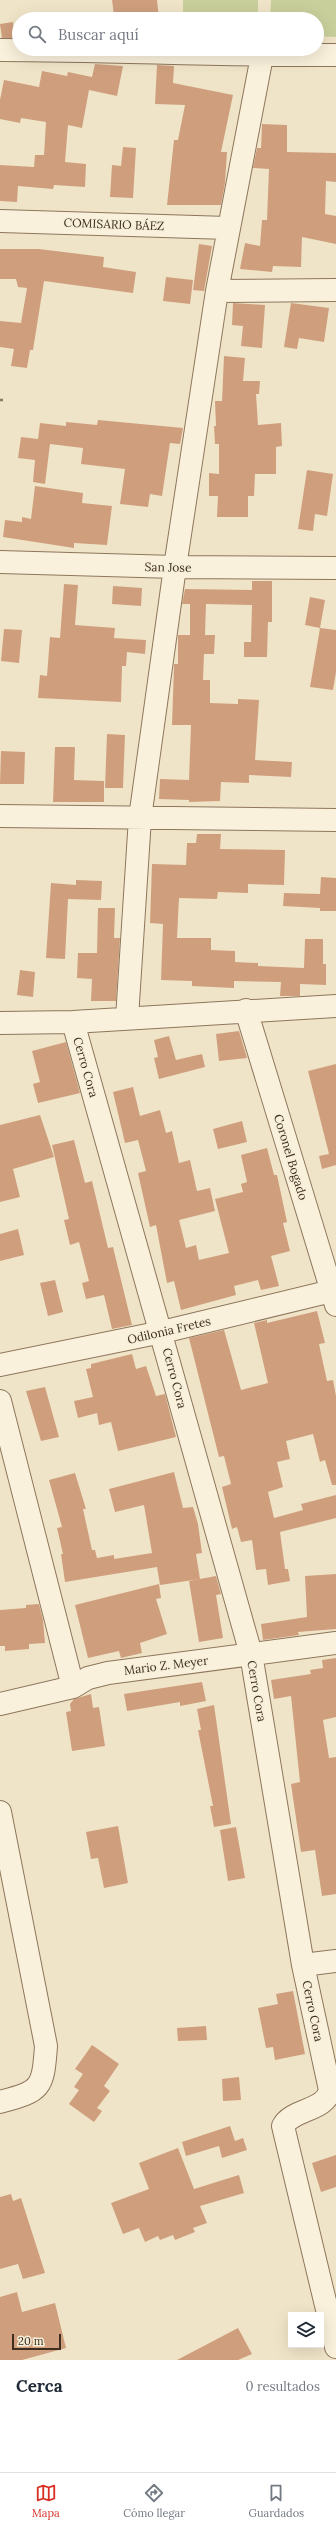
<!DOCTYPE html>
<html lang="es">
<meta charset="utf-8">
<style>
:root{--surface:#fff;--page:#f6f6f7;--text:#1f2937;--muted:#747a83;--line:#e0e1e3;--accent:#d93025}
body{margin:0;font-family:Lora,serif;background:var(--page);color:var(--text)}
.controls{position:absolute;right:12px;bottom:12px;display:grid;overflow:hidden;border-radius:0px;box-shadow:0 4px 16px #0002}
.controls button{width:36px;height:36px;display:grid;place-items:center;padding:0;border:0;border-bottom:1px solid var(--line);background:var(--surface);color:var(--text);font:20px sans-serif}
.scale{position:absolute;left:12px;bottom:10px;width:49px;box-sizing:border-box;padding-left:4px;border:2px solid #3d2e20;border-top:0;font-size:11px;line-height:14px;white-space:nowrap;color:#3d2e20;-webkit-text-stroke:3px #f7eed8;paint-order:stroke}
.list{margin:0;padding:0;list-style:none}
h2{display:flex;justify-content:space-between;align-items:center;height:52px;margin:0;padding:0 16px;font-size:17px}
h2 small{font-size:13px;font-weight:400;color:var(--muted)}
.icon{flex:none;width:22px;height:22px;fill:none;stroke:currentColor;stroke-width:2;stroke-linecap:round;stroke-linejoin:round}
.map{position:relative;flex:none;width:336px;height:2360px;overflow:hidden}
.search{position:absolute;background:var(--surface);box-shadow:0 4px 16px #0002;left:12px;right:12px;top:12px;height:44px;display:flex;align-items:center;gap:10px;box-sizing:border-box;padding:0 14px;border-radius:22px;color:var(--muted);font-size:15px}
.sheet{height:112px;background:var(--surface)}
nav{display:flex;justify-content:space-around;align-items:center;box-sizing:border-box;height:56px;border-top:1px solid var(--line);background:var(--surface);font-size:11px;color:var(--muted)}
nav a{display:grid;justify-items:center;gap:2px}
nav .on{color:var(--accent)}
.map>svg:first-child{display:block}
.green{fill:#c9cf9b}
.building{fill:#cf9f7d}
.lines{fill:none;stroke-linecap:round;stroke-linejoin:round}
.minor-casing{stroke:#8d765c;stroke-width:24}
.path{stroke:#8d765c;stroke-width:2.5;stroke-dasharray:3 2;stroke-linecap:butt}
.minor{stroke:#faf1dc;stroke-width:22}
.labels{text-anchor:middle;dominant-baseline:central;stroke-width:3;stroke-linejoin:round;paint-order:stroke}
.street-label{font-size:12px;fill:#3d2e20;stroke:#f7eed8}
</style>
<div class="map">
<svg width="336" height="2360" viewBox="0 0 336 2360">
<rect width="100%" height="100%" fill="#f0e4c8"/>
<path class="green" d="M183,0H258V17L183,18Z
M271,0H336V37L317,36V19H270Z"/>
<path class="building" d="M112,0H157L159,19H132L131,13L114,15Z
M13,22L14,38H2L0,24Z
M95,64L123,66L117,96L89,90L82,128L68,125L65,162L86,164L85,187L54,185L53,189L18,186L17,202L0,201V165L34,167L35,155H44L46,122L21,118L20,123L0,119V100L4,80L39,87L42,71L67,76L68,72L92,77Z
M157,65L174,66L173,83L233,95L221,152H227L225,183L221,205H167L174,140H178L185,105L155,104Z
M262,124L287,125V152L336,153V182L326,181L325,214L336,216V244L302,237L301,267L273,266L272,272L240,269L245,243L260,246L262,220H267L269,169L253,168L257,148H261Z
M123,147L136,148L133,198L110,197L112,165L121,166Z
M199,244L212,246L204,291L193,290Z
M0,249H39L104,257L103,267L136,272L133,293L44,281L33,350H30L27,368L11,366L14,349L0,347V321L21,323L27,288L18,287L16,279H0Z
M166,277L193,280L190,304L163,301Z
M233,303L265,305L262,348L241,346L243,326L232,325Z
M291,303L329,308L324,342L299,338L297,349L284,347Z
M224,356L245,358L243,381H260L259,394H256L258,425L281,423L282,446L276,447V474H255L254,496H248V517H217L218,496H209V473L219,474V444H215L214,426H216L215,401H222Z
M98,420L183,428L180,444L170,443L162,496L150,494L148,507L120,504L125,469L81,464L83,448L50,444L45,484L33,482L35,460L18,458L21,437L38,439L40,423L66,426V422L97,425Z
M307,470L333,474L327,516L315,514L313,531L298,529Z
M35,486L83,493L82,503L112,506L107,545L74,543V548L3,537L5,520L22,522V517L31,519Z
M252,581H272V622H268L267,657H244V642H251L252,605L206,604L205,635H215L214,654H204L203,680H210V703L238,704V699L259,700L255,760L292,762L291,777L249,775V783L221,782L220,801L189,802V800L159,799L160,779L189,780L191,725H172L174,667V664H178V635H190V604H182L185,589L252,590Z
M64,584L78,585L75,625L115,628L114,638L146,640L145,654L127,652L126,666H122L121,702L38,698L40,675L47,676L50,637L60,638Z
M113,586L142,588L141,606L112,604Z
M310,597L325,600L320,628L305,625Z
M320,628L336,630V672L333,690L310,687Z
M4,629L22,630L19,663L1,661Z
M107,734L125,735L123,788H105Z
M55,747H75L74,780L104,781V802H53Z
M1,751L25,752L24,784H0Z
M197,834H221L220,849L285,850L284,885L248,884V893L218,892L217,899L179,898L177,938H211V950L235,951V962L258,963V966L304,968L305,939H323V964H326V985L300,984V996H280L281,982L234,981V988L192,986V981L161,980L163,924L150,923L152,864L186,865L187,843H196Z
M321,877L336,878V911H320V908L283,906L284,893L320,894Z
M76,880L102,881L101,900L68,899L65,959L46,958L51,883L76,885Z
M98,908H115L114,938H120L116,1001H91L92,979L77,978L78,953H97Z
M20,970L35,972L33,997L17,995Z
M239,1031L247,1058L219,1061L216,1034Z
M169,1036L176,1060L202,1054L205,1067L159,1079L154,1058L158,1057L154,1040Z
M66,1042L80,1093L38,1103L33,1084L40,1082L32,1051Z
M336,1064V1165L322,1169L319,1156L329,1154L308,1071Z
M133,1087L140,1116L160,1110L166,1133L172,1131L179,1163L190,1160L197,1191L210,1188L215,1211L179,1220L186,1248L196,1245L199,1260L229,1253L215,1199L243,1192L241,1184L247,1182L241,1155L267,1148L274,1175H277L280,1189L287,1222L283,1223L290,1251L271,1256L279,1286L261,1290L258,1280L234,1286L236,1295L181,1310L174,1281L167,1283L156,1225L150,1227L138,1173L146,1171L138,1140L125,1143L113,1092Z
M40,1115L54,1157L13,1169L20,1197L0,1202V1125Z
M242,1121L247,1142L218,1149L213,1129Z
M74,1140L85,1183L92,1181L108,1248L113,1247L132,1325L112,1329L104,1295L86,1299L82,1283L89,1281L79,1242L70,1245L64,1220L69,1219L52,1145Z
M18,1229L24,1255L0,1261V1234Z
M55,1280L63,1312L48,1316L40,1283Z
M317,1311L325,1343L319,1344L327,1381L333,1380L336,1396V1485H332L325,1460L320,1462L313,1434L286,1441L290,1459L277,1462L283,1487L268,1492L274,1518L303,1510L301,1504L336,1495V1518L280,1532L285,1569H288L290,1581L268,1585L266,1569L256,1570L252,1540L241,1542L237,1527L232,1529L222,1487L231,1484L224,1456L219,1457L189,1338L224,1330L241,1390L268,1383L254,1323L267,1320V1323Z
M132,1354L136,1369L146,1366L156,1396L165,1394L176,1437L118,1451L111,1422L99,1425L97,1413L78,1418L74,1401L93,1397L86,1369L91,1368V1364Z
M45,1387L59,1437L41,1441L26,1391Z
M174,1472L183,1508L193,1507L198,1524L202,1553L196,1554L200,1579L160,1585L157,1567L65,1582L61,1554H63L57,1528L62,1527L49,1480L75,1473L86,1509H83L92,1550H95L97,1558L114,1555V1559L152,1553L144,1505L115,1512L109,1489Z
M336,1574V1629L298,1632L299,1635L263,1640L261,1624L307,1617L305,1576Z
M216,1576L221,1594L216,1595L223,1638L199,1642L189,1581Z
M159,1584L161,1598L156,1599L167,1634L140,1643L142,1653L121,1658L119,1651L88,1658L75,1605Z
M39,1604L43,1620L45,1643L29,1644V1649L5,1651V1646H0V1610L26,1608V1605Z
M336,1658V1717L323,1720L329,1758L336,1757V1894L322,1896L315,1850L301,1852L291,1784L300,1782L291,1696L274,1699L271,1680L311,1674L310,1670L323,1668L322,1660Z
M202,1682L206,1701L180,1706V1702L127,1711L124,1694Z
M91,1694L93,1708L99,1707L105,1746L72,1751L66,1712L71,1711L70,1704L74,1699Z
M214,1705L231,1824L214,1827L210,1806H213L198,1730H201L197,1709Z
M118,1826L128,1883L104,1888L98,1858L91,1859L86,1832Z
M236,1827L245,1878L228,1881L220,1830Z
M293,1991L305,2054L275,2060L273,2047L266,2048L258,2008L278,2004L276,1994Z
M206,2026L207,2040L178,2041L177,2028Z
M92,2045L119,2064L104,2086L110,2091L97,2108L102,2111L94,2122L69,2104L79,2090L74,2087L83,2074L75,2069Z
M239,2077L241,2100L223,2101L222,2079Z
M230,2126L235,2141L243,2138L247,2150L222,2158L219,2146L186,2156L182,2142Z
M178,2148L194,2189L239,2175L244,2193L200,2206L207,2223L193,2228L195,2232L175,2240L173,2235L160,2240L158,2236L145,2242L139,2228L123,2234L111,2203L149,2189L139,2163Z
M336,2155V2187L321,2192L312,2163Z
M11,2194L13,2201L21,2198L45,2273L23,2279L18,2264L0,2269V2197Z
M17,2292L22,2312L55,2303L66,2348L22,2360H0V2297Z
M238,2328L252,2354L238,2360H177Z"/>
<g class="lines">
<defs>
<path id="minor" d="M0,50C112,50 224,56 336,55
M0,221L228,228
M217,291L336,290
M0,562L175,567L336,568
M0,816L336,820
M246,1010L336,1305
M127,1018L140,818L175,567L217,291L262,56
M73,1022L251,1654L303,1965L330,2090C326,2111 292,2109 283,2126L336,2347
M0,1023L73,1022L336,1006
M0,1365L162,1332L336,1290
M0,1401L73,1687
M0,1704L73,1687L88,1678L108,1673L336,1643
M0,1812L46,2046C43,2089 41,2091 0,2102
M303,1965L336,1961"/>
</defs>
<use href="#minor" class="minor-casing"/>
<path class="path" d="M0,400H4"/>
<use href="#minor" class="minor"/>
</g>
<g class="labels">
<g class="street-label">
<text transform="translate(114 224) rotate(2)">COMISARIO BÁEZ</text>
<text transform="translate(168 567) rotate(1)">San Jose</text>
<text transform="translate(86 1067) rotate(74)">Cerro Cora</text>
<text transform="translate(291 1157) rotate(73)">Coronel Bogado</text>
<text transform="translate(169 1330) rotate(-13)">Odilonia Fretes</text>
<text transform="translate(175 1378) rotate(75)">Cerro Cora</text>
<text transform="translate(166 1665) rotate(-7)">Mario Z. Meyer</text>
<text transform="translate(257 1691) rotate(80)">Cerro Cora</text>
<text transform="translate(313 2011) rotate(78)">Cerro Cora</text>
</g>
</g>
</svg>
<div class="controls">
<button><svg class="icon" aria-label="layers" viewBox="0 0 24 24"><path d="M12 4l9 5-9 5-9-5zM3 14l9 5 9-5"/></svg></button>
</div>
<div class="scale">20 m</div>
<div class="search"><svg class="icon" aria-label="search" viewBox="0 0 24 24"><circle cx="10" cy="10" r="6"/><path d="M15 15l6 6"/></svg>Buscar aquí</div>
</div>
<section class="sheet">
<h2>Cerca<small>0 resultados</small></h2>
<ul class="list">
</ul>
</section>
<nav>
<a class="on"><svg class="icon" aria-label="map" viewBox="0 0 24 24"><path d="M3 6l6-2 6 2 6-2v14l-6 2-6-2-6 2zM9 4v14M15 6v14"/></svg>Mapa</a>
<a><svg class="icon" aria-label="directions" viewBox="0 0 24 24"><path d="M12 3l9 9-9 9-9-9zM9 14v-3h6M13 9l2 2-2 2"/></svg>Cómo llegar</a>
<a><svg class="icon" aria-label="saved" viewBox="0 0 24 24"><path d="M7 4h10v16l-5-4-5 4z"/></svg>Guardados</a>
</nav>
